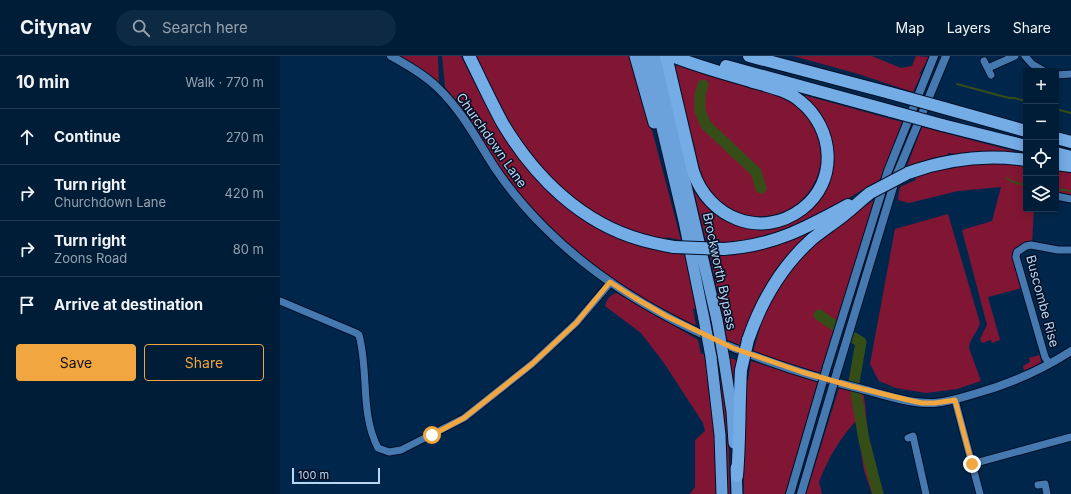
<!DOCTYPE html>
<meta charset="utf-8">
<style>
:root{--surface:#001d38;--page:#0e2a43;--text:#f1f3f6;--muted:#95a2ae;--line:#223b53;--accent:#f1a640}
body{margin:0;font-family:Inter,sans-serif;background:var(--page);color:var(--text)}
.controls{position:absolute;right:12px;top:12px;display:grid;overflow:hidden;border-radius:4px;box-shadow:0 2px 10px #0003}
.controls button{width:36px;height:36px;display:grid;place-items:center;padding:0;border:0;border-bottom:1px solid var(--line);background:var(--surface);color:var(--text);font:20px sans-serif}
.scale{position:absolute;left:12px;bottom:10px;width:88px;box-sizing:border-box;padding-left:4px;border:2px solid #bad5f2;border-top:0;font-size:11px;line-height:14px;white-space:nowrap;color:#bad5f2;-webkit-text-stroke:3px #000f24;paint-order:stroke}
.stop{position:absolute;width:12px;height:12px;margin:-9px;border:3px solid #f1a640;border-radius:50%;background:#fff}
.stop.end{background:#f1a640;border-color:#fff;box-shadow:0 1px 4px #0008}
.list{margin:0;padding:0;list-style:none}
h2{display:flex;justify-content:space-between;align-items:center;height:52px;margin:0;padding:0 16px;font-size:17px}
h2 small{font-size:13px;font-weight:400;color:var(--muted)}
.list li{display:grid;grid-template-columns:26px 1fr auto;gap:12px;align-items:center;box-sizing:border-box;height:56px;padding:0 16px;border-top:1px solid var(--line)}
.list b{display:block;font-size:15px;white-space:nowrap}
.list p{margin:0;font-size:13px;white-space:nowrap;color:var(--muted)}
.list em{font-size:13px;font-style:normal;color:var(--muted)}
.actions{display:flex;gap:8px;padding:12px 16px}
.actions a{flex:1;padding:9px 0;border:1px solid var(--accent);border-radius:4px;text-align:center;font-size:14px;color:var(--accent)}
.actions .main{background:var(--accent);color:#111}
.icon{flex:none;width:22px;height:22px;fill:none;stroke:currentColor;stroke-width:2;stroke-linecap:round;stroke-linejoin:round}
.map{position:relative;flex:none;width:791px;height:438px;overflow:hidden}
header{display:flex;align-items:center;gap:24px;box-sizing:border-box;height:56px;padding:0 20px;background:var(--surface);border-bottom:1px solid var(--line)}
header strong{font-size:19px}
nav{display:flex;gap:22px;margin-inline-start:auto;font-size:14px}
.search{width:280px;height:36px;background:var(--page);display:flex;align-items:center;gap:10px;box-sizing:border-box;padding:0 14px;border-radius:22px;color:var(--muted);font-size:15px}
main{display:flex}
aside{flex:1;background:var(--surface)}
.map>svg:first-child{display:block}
.green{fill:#801634}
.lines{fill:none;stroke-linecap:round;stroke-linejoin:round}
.stream{stroke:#354e18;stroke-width:2}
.river{stroke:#354e18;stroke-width:11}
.minor-casing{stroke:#000f28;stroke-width:9}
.tertiary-casing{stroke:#000f28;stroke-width:10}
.trunk-casing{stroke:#000f28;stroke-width:13}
.motorway-casing{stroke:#000f28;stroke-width:14}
.minor{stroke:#4679af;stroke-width:7}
.tertiary{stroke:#4679af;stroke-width:8}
.trunk{stroke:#6ba2db;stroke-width:11}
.motorway{stroke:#74ace6;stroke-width:12}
.tertiary-bridge-casing{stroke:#000f28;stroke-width:10;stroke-linecap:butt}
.trunk-bridge-casing{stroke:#000f28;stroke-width:13;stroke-linecap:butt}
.motorway-bridge-casing{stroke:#000f28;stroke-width:14;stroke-linecap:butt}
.tertiary-bridge{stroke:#4679af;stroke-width:8}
.trunk-bridge{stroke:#6ba2db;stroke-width:11}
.motorway-bridge{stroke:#74ace6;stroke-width:12}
.route{stroke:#f1a640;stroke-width:5}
.labels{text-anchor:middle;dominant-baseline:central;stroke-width:3;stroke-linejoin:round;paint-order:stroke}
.street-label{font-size:13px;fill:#bad5f2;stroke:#000f24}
</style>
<header>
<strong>Citynav</strong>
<div class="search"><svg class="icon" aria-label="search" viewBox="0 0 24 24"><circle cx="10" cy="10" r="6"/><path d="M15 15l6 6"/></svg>Search here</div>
<nav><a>Map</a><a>Layers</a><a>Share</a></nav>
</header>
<main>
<aside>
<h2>10 min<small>Walk · 770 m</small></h2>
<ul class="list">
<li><svg class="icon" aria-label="ahead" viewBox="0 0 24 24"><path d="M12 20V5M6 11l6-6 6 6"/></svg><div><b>Continue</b></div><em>270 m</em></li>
<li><svg class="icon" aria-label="right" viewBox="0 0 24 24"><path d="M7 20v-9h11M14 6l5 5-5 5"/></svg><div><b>Turn right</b><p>Churchdown Lane</p></div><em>420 m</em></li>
<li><svg class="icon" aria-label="right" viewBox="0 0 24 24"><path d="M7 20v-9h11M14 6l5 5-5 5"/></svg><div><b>Turn right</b><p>Zoons Road</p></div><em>80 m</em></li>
<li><svg class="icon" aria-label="arrive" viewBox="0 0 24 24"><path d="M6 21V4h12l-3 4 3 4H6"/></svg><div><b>Arrive at destination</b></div></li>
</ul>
<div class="actions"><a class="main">Save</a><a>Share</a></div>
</aside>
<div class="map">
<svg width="791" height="438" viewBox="0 0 791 438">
<rect width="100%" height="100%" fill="#00274b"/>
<path class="green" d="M116,0H158L159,28Z
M162,0H181L210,58L225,81L327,176L353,187L375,194L405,199L417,253H413L416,270L375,249L329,220L278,181L241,141L213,102L196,73L165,31Z
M196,0H349L373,78L401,184L386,181L385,184L370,181L340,171L304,150L277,128L240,86L212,33Z
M513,0H592L621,12L632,10L636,0L649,1L640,17L641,19L633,36L575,17Z
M383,7L420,135L478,170L532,148L549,83L505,34L622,66L601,123L533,163L497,178L444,189L443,186L426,185Z
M395,9C420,16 444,23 468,30C484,35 505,39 518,51C571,95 526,178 460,157C450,154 440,148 433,139C421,126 418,105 414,89C409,70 402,51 400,33C399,25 397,17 395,9Z
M642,71L737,96V98L672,99L671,97H668V99L652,102L627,110Z
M693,107H727L746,109V153H754L752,188L743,187L735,193L745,231L708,241L720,284L712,287L711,284L702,287L700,283L707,269L682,174L712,165L721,131L678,135L629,147L618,144L620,131L636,124L635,122L670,110L671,113L673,112V110Z
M776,114L791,117V140L776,138Z
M596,143L540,317L473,296L480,272L477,271L490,243L520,203L542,182L575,156Z
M668,158L700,267C698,276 689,283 689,292L701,325L677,333L646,337L616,332L599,325L590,308L615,173Z
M539,170L518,194L463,292L448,287L430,200H446V198Z
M336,237L356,247L418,284L421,298H426L435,383L437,438H410L415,431V384L425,375L423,367L384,307L361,277L325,250C327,243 329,240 336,237Z
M760,299L761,308L744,315L743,310L750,306L749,302Z
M439,300L448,369L450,438H446L444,361L436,301Z
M450,302L459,305L457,332H453Z
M471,305L538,326L506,438H464L463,368L464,324H468Z
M559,332L584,339L589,387L601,438H592L584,414L576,365C559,383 548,403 539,426L542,438H526Z"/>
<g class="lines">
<path class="stream" d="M677,28L729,42H734L746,45
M776,53L791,57
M727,122L733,126L746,129
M776,133L791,135"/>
<path class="river" d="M423,29L420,39V55L426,69L476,116L481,132
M539,259L554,269
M574,326L581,286L574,282
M576,337L584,384L598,438"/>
<defs>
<path id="minor" d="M745,0L752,8L764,15
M704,5L711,19
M708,12L735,0
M776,19L791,18
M776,140L791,143
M0,245L76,277L79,279C89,316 80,358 98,392L109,396L121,394L184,362L252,308L296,267L331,226
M769,308L765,301L736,201L737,196L746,190L751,189L778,194H791
M675,344L700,438
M628,382L633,380L646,438
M692,408L791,381
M758,429L765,428L767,438"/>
<path id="tertiary" d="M111,0C127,9 145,19 158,32C182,55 197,84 215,112C229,133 247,154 265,172C348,255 469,306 582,333C605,339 630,348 654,347C668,346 681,342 694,338C730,328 760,315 791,295
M547,311L608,115L654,0
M557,316L617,118L666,0
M510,438L540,335
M521,438L550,340"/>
<path id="trunk" d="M355,0L374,67
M365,0L404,165L424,263
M376,0L437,264
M431,301L440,379L442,438
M444,304L452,356L454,387
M456,412L457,438"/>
<path id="motorway" d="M189,0C200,22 211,46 223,68C255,121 301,167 362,184C372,187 383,189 394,191
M386,0L413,115C428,162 481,184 522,153C559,125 554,72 520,45C506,33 485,30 467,24C442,17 417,10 392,0
M469,0L610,37
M446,10L611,55
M664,52L746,75
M662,69L746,90
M776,82L791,86
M776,97L791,101
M776,108L791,110
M628,117C667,103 705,98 746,104
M444,193C493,190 526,172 568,149
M468,284C481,246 502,210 532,183C542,175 554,167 564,159C573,152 581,144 590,137
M457,420C460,385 459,350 461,314"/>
</defs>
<use href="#minor" class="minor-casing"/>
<use href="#tertiary" class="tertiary-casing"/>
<use href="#trunk" class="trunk-casing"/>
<use href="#motorway" class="motorway-casing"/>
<use href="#minor" class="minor"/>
<use href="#tertiary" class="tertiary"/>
<use href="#trunk" class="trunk"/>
<use href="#motorway" class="motorway"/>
<defs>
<path id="tertiary-bridge" d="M540,335L547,311
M550,340L557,316"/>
<path id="trunk-bridge" d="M424,263L431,301
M437,264L444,304"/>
<path id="motorway-bridge" d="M610,37L664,52
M611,55L662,69
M590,137L628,117
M394,191L444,193
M461,314L468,284"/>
</defs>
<use href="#tertiary-bridge" class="tertiary-bridge-casing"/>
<use href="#trunk-bridge" class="trunk-bridge-casing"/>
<use href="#motorway-bridge" class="motorway-bridge-casing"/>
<use href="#tertiary-bridge" class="tertiary-bridge"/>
<use href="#trunk-bridge" class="trunk-bridge"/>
<use href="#motorway-bridge" class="motorway-bridge"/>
</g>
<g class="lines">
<path class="route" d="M152,379L184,362L252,308L296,267L330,226L355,242L386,260L453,292L522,316L571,330L628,344L642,347H655L675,344L692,408"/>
</g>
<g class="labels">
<g class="street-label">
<text transform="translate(212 84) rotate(55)">Churchdown Lane</text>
<text transform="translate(440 215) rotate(78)">Brockworth Bypass</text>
<text transform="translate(763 245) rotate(75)">Buscombe Rise</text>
</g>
</g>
</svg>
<div class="controls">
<button>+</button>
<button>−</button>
<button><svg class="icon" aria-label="locate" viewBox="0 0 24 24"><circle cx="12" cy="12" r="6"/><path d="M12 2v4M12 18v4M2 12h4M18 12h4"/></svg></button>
<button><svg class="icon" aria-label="layers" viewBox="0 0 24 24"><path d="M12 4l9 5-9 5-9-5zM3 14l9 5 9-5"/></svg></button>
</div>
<div class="scale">100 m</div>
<div class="stop" style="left:152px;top:379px"></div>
<div class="stop end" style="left:692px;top:408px"></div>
</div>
</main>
